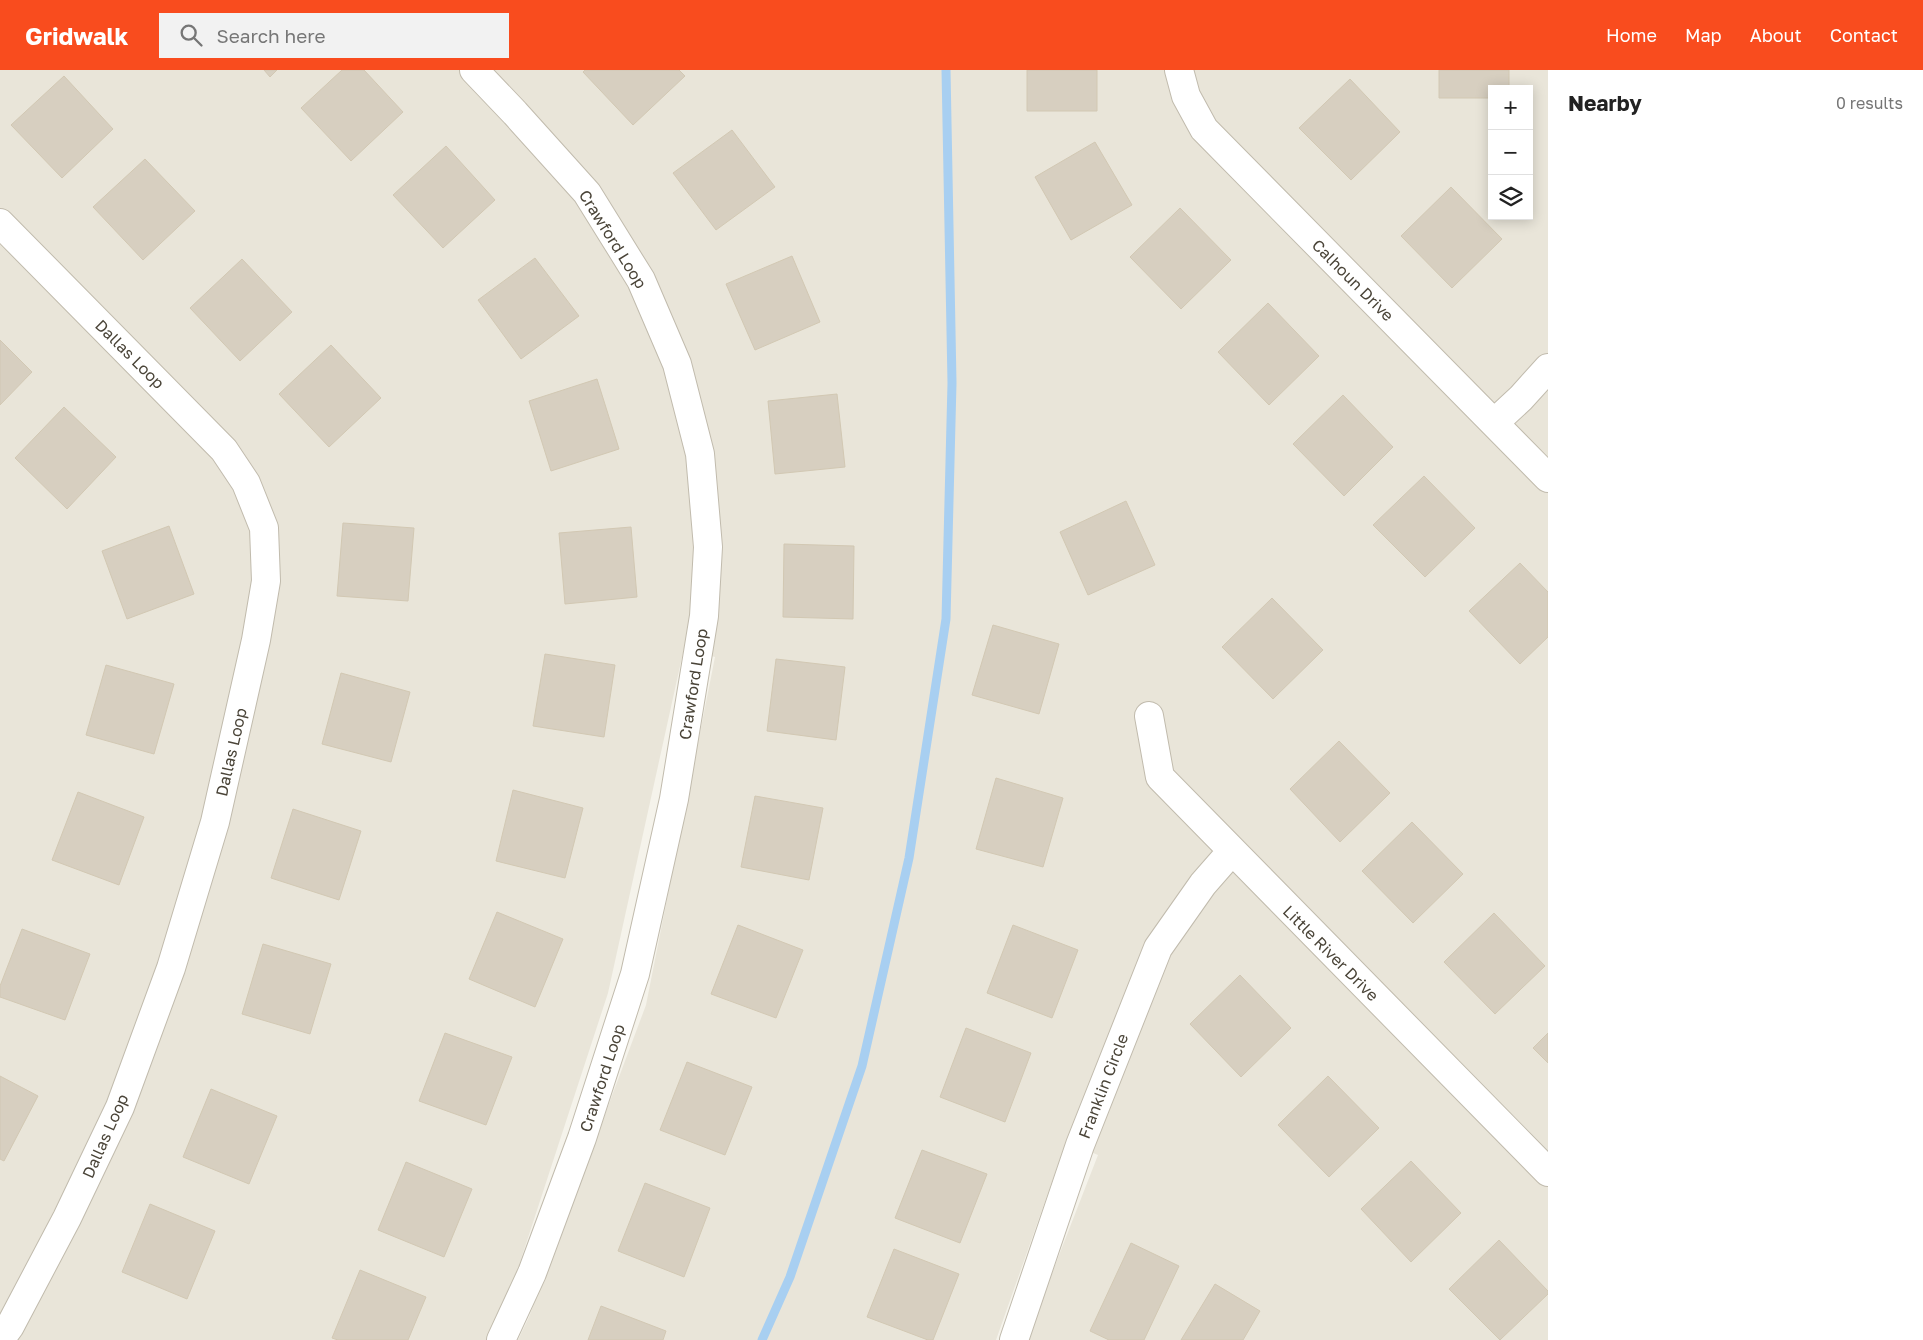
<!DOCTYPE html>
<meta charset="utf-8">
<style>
:root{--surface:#fff;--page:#f2f2f2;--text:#222;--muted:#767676;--line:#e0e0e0;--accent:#f94c1e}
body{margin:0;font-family:"Golos Text",sans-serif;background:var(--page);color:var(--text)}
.controls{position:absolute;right:15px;top:15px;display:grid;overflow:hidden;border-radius:0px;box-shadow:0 2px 12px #0003}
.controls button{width:45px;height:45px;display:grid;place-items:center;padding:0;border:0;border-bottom:1px solid var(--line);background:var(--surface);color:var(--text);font:25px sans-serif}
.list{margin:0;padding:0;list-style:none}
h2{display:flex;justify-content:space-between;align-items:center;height:65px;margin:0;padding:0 20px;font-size:21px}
h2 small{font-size:16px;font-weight:400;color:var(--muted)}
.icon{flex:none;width:28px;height:28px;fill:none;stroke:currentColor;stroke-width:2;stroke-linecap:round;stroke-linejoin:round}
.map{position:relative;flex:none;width:1548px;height:1270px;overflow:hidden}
header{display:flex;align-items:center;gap:30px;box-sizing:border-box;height:70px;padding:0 25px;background:var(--accent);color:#fff}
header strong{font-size:24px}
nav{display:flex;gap:28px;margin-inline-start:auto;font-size:18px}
.search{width:350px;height:45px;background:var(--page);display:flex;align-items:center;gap:12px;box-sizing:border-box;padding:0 18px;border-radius:0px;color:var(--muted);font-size:19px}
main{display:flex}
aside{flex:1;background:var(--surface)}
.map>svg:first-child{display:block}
.residential{fill:#e9e5d9;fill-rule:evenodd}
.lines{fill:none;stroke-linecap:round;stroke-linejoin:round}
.stream{stroke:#a8cff1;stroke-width:9}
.building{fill:#d7cfc0;stroke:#d2c8b3}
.minor-casing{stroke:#c1bbad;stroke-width:30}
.minor{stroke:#fff;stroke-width:28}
.labels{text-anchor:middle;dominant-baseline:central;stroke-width:5;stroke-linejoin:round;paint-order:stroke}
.street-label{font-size:16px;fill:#4a4438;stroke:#fff}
</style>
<header>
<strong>Gridwalk</strong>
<div class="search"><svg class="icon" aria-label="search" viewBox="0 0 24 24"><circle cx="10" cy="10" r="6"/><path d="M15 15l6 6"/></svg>Search here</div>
<nav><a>Home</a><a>Map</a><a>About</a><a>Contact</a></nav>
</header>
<main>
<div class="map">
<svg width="1548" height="1270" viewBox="0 0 1548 1270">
<rect width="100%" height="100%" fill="#f5f3eb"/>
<path class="residential" d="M0,0H1548V1270H1026L1098,1085L1066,1072L996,1270H518L529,1247L646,935L715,587L684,578L608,923L506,1235L488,1270H0ZM1492,19H1529V146H1492Z"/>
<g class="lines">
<path class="stream" d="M762,1270L790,1207L862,996L909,788L946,549L952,313L946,0"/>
</g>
<path class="building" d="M264,0H277L270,7Z
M342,0H364L403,42L351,91L301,38Z
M585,0H679L685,6L633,55L583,2Z
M1027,0H1097V41H1027Z
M1439,0H1509V19H1492V28H1439Z
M64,6L113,59L62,108L11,55Z
M1350,9L1400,62L1351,110L1299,58Z
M732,60L775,117L716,160L673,103Z
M1095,72L1132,135L1071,170L1035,107Z
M446,76L495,130L443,178L393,125Z
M145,89L195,141L143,190L93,137Z
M1451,117L1502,169L1452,218L1401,166Z
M1180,138L1231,190L1181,239L1130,187Z
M792,186L820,252L755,280L726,214Z
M535,188L579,246L521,289L478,230Z
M242,189L292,242L240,291L190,238Z
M1268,233L1319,286L1269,335L1218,282Z
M0,270L32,302L0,335Z
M331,275L381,328L329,377L279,324Z
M597,309L619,379L551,401L529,331Z
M837,324L845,397L775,404L768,331Z
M1343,325L1393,377L1344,426L1293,374Z
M64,337L116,387L67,439L15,388Z
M1424,406L1475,458L1425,507L1373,455Z
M1126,431L1155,495L1088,525L1060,462Z
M343,453L414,458L408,531L337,526Z
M169,456L194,524L127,549L102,481Z
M631,457L637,527L565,534L559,463Z
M784,474L854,476L853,549L783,547Z
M1520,493L1548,522V567L1520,594L1469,541Z
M1272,528L1323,580L1273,629L1222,577Z
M993,555L1059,574L1039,644L972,625Z
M545,584L615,595L604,667L533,656Z
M776,589L845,597L836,670L767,661Z
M106,595L174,614L154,684L86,665Z
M341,603L410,622L391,692L322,674Z
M1339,671L1390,723L1340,772L1290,719Z
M996,708L1063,728L1043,797L976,779Z
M513,720L583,738L565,808L496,791Z
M78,722L144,747L119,815L52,790Z
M755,726L823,738L809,810L741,797Z
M293,739L361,761L339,830L271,808Z
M1412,752L1463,804L1413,853L1362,801Z
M497,842L563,869L535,937L469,909Z
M1494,843L1545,896L1495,944L1444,892Z
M738,855L803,880L776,948L711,924Z
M1013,855L1078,880L1052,948L987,923Z
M22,859L90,884L65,950L0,927V916Z
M263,874L331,894L310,964L242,944Z
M1240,905L1291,958L1241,1007L1190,954Z
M966,958L1031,983L1005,1052L940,1027Z
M445,963L512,987L486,1055L419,1031Z
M1548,963V993L1533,978Z
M687,992L752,1017L725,1085L660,1060Z
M0,1006L38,1026L4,1091L0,1089Z
M1328,1006L1379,1058L1329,1107L1278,1055Z
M211,1019L277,1046L249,1114L183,1087Z
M922,1080L987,1104L960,1173L895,1148Z
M1411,1091L1461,1143L1411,1192L1361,1139Z
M406,1092L472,1119L444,1187L378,1160Z
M645,1113L710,1138L684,1207L618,1181Z
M150,1134L215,1161L187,1229L122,1202Z
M1499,1170L1548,1221V1224L1500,1270L1449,1219Z
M1131,1173L1179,1196L1144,1270H1109L1090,1261Z
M894,1179L959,1204L933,1270H928L867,1247Z
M360,1200L426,1227L408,1270H338L332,1268Z
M1215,1214L1260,1241L1243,1270H1181Z
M601,1236L666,1261L663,1270H588Z"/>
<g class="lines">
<defs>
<path id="minor" d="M474,0L515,43L587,123L641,210L677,294L700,384L708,477L704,546L674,729L635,904L582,1068L532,1203L501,1270
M1179,0L1186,26L1204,59L1548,408
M0,153L224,380L246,413L264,458L266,511L256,570L215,752L171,898L120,1037L67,1148L10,1256L0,1270
M1494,353L1521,328L1548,298
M1149,646L1160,707L1548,1102
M1014,1270L1080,1075L1158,878L1203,814L1231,782"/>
</defs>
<use href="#minor" class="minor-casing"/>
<use href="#minor" class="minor"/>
</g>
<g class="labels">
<g class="street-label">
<text transform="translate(613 169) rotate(58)">Crawford Loop</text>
<text transform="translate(1353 210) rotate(45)">Calhoun Drive</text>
<text transform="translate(130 284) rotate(45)">Dallas Loop</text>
<text transform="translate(693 614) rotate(-81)">Crawford Loop</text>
<text transform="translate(231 682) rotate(-77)">Dallas Loop</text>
<text transform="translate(1331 883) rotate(45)">Little River Drive</text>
<text transform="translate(602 1008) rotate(-72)">Crawford Loop</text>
<text transform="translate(1103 1016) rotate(-69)">Franklin Circle</text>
<text transform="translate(105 1066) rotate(-66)">Dallas Loop</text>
</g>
</g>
</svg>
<div class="controls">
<button>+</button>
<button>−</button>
<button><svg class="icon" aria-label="layers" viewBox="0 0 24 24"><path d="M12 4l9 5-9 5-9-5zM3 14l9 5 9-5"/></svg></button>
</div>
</div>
<aside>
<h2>Nearby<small>0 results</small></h2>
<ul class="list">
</ul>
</aside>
</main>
